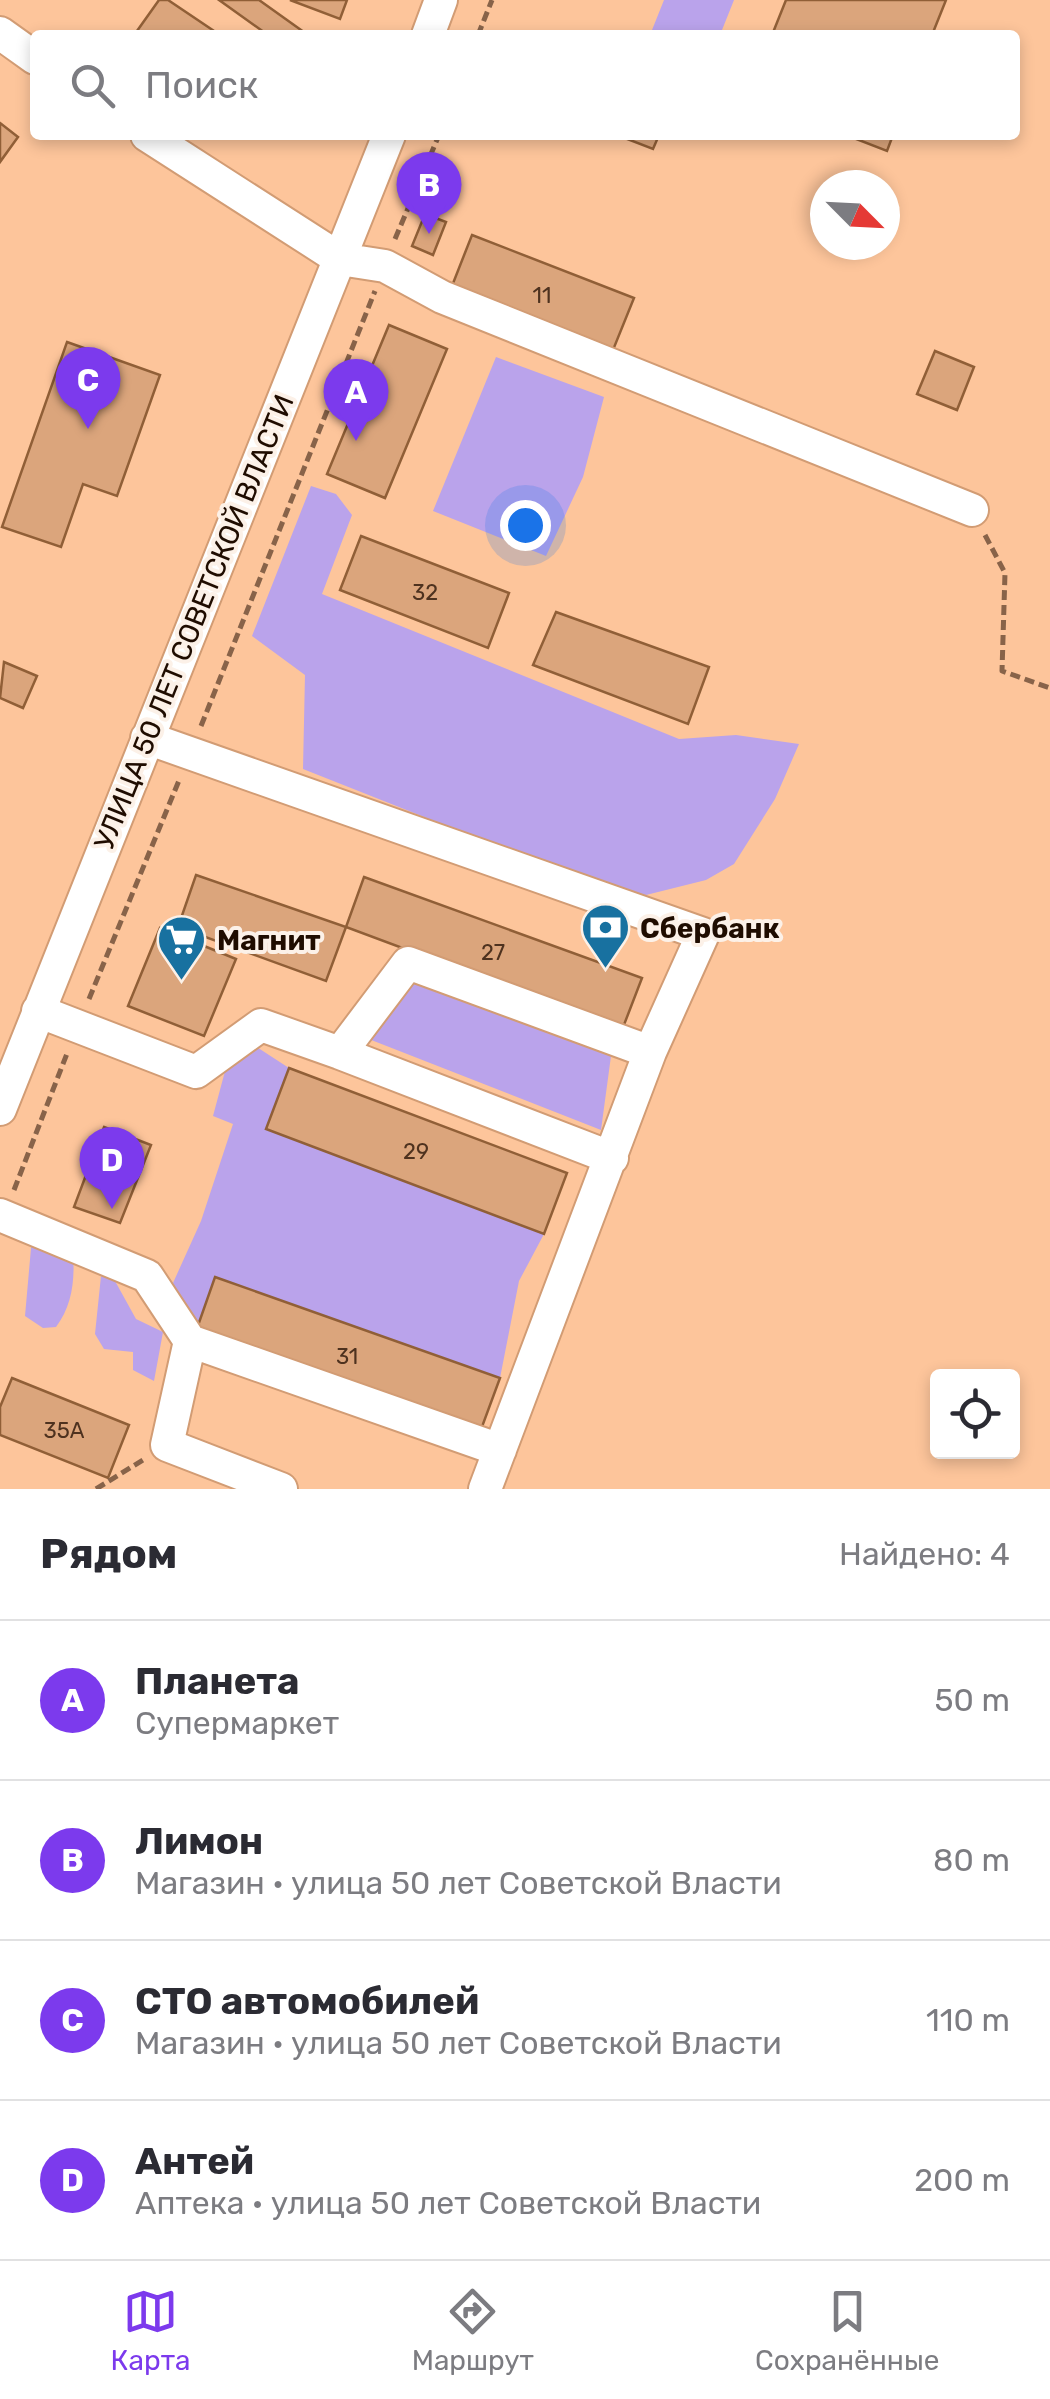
<!DOCTYPE html>
<html lang="ru">
<meta charset="utf-8">
<style>
:root{--surface:#fff;--page:#f2f2f3;--text:#2b2b33;--muted:#7c7c81;--line:#e1e1e2;--accent:#7c3aed}
body{margin:0;font-family:Rubik,sans-serif;background:var(--page);color:var(--text)}
.controls{position:absolute;right:30px;bottom:30px;display:grid;overflow:hidden;border-radius:10px;box-shadow:0 5px 15px #0003}
.controls button{width:90px;height:90px;display:grid;place-items:center;padding:0;border:0;border-bottom:2px solid var(--line);background:var(--surface);color:var(--text);font:50px sans-serif}
.compass{position:absolute;left:810px;top:170px;width:90px;height:90px;border-radius:50%;background:var(--surface);box-shadow:0 5px 15px #0003;rotate:114deg}
.you{position:absolute;left:525px;top:525px;width:35px;height:35px;margin:-25px;border:8px solid #fff;border-radius:50%;background:#1a73e8;box-shadow:0 0 0 15px #1a73e833}
.badge{display:grid;place-items:center;width:65px;height:65px;border-radius:50%;background:var(--accent);color:#fff;font-size:32px;font-weight:700}
.pin{position:absolute;translate:-50% -82px;filter:drop-shadow(0 2px 5px #0008)}
.pin::after{content:'';position:absolute;top:52px;width:35px;height:30px;background:inherit;clip-path:polygon(0 0,100% 0,50% 100%)}
.list{margin:0;padding:0;list-style:none}
h2{display:flex;justify-content:space-between;align-items:center;height:130px;margin:0;padding:0 40px;font-size:42px}
h2 small{font-size:32px;font-weight:400;color:var(--muted)}
.list li{display:grid;grid-template-columns:65px 1fr auto;gap:30px;align-items:center;box-sizing:border-box;height:160px;padding:0 40px;border-top:2px solid var(--line)}
.list b{display:block;font-size:38px;white-space:nowrap}
.list p{margin:0;font-size:32px;white-space:nowrap;color:var(--muted)}
.list em{font-size:32px;font-style:normal;color:var(--muted)}
.icon{flex:none;width:55px;height:55px;fill:none;stroke:currentColor;stroke-width:2;stroke-linecap:round;stroke-linejoin:round}
.map{position:relative;flex:none;width:1050px;height:1489px;overflow:hidden}
.search{position:absolute;background:var(--surface);box-shadow:0 5px 15px #0003;left:30px;right:30px;top:30px;height:110px;display:flex;align-items:center;gap:25px;box-sizing:border-box;padding:0 35px;border-radius:10px;color:var(--muted);font-size:38px}
.sheet{height:770px;background:var(--surface)}
nav{display:flex;justify-content:space-around;align-items:center;box-sizing:border-box;height:140px;border-top:2px solid var(--line);background:var(--surface);font-size:28px;color:var(--muted)}
nav a{display:grid;justify-items:center;gap:5px}
nav .on{color:var(--accent)}
.map>svg:first-child{display:block}
.green{fill:#baa3eb}
.building{fill:#dba57c;stroke:#905f37;stroke-width:2.5}
.lines{fill:none;stroke-linecap:round;stroke-linejoin:round}
.minor-casing{stroke:#d29c74;stroke-width:36}
.path{stroke:#886349;stroke-width:5;stroke-dasharray:10 5;stroke-linecap:butt}
.minor{stroke:#fff;stroke-width:32}
.labels{text-anchor:middle;dominant-baseline:central;stroke-width:8;stroke-linejoin:round;paint-order:stroke}
.number-label{font-size:22px;fill:#4e321f}
.street-label{font-size:28px;fill:#1f0c00;stroke:#fcf1e8}
.poi-label{font-size:28px;font-weight:bold;fill:#1f0c00;stroke:#fcf1e8;text-anchor:start}
</style>
<div class="map">
<svg width="1050" height="1489" viewBox="0 0 1050 1489">
<rect width="100%" height="100%" fill="#fdc59b"/>
<path class="green" d="M664,0H734L720,35H650Z
M496,357L604,397L583,477L546,556L433,511Z
M311,486L336,494L352,515L322,594L679,739L736,735L799,744L775,799L734,864L706,880L646,895L581,879L303,769L305,675L252,636Z
M421,977L611,1056L601,1130L361,1036Z
M252,1044L289,1068L266,1129L544,1234L519,1281L500,1378L216,1277L195,1334L173,1283L201,1221L233,1124L213,1116L228,1060Z
M32,1237L73,1254C75,1280 72,1306 56,1327L43,1328L25,1316Z
M101,1276L115,1281L136,1319L163,1332L154,1381L133,1370V1352L104,1349L95,1334Z"/>
<path class="building" d="M159,0H168L220,35H143L137,31Z
M219,0H259L308,35H268Z
M290,0H347L340,19Z
M786,0H946L932,35H772Z
M0,123L18,137L0,162Z
M617,135H659L653,149Z
M846,135H893L887,151Z
M425,214L446,222L433,255L412,246Z
M472,235L634,298L611,355L450,291Z
M389,325L447,349L385,498L327,474Z
M67,342L160,375L117,496L83,484L61,547L2,527Z
M935,351L974,367L957,410L917,394Z
M361,536L509,593L488,648L340,590Z
M556,612L709,667L688,724L533,665Z
M4,662L37,676L23,708L0,698Z
M196,875L346,927L326,981L178,927Z
M364,877L642,978L622,1030L346,927Z
M160,928L236,959L204,1036L128,1006Z
M289,1068L567,1173L544,1234L266,1129Z
M104,1127L151,1145L120,1223L74,1207Z
M215,1277L500,1378L479,1435L195,1334Z
M12,1378L129,1425L108,1478L0,1435V1407Z"/>
<g class="lines">
<defs>
<path id="minor" d="M0,33L35,58
M428,35L441,0
M147,135L340,259L385,266L442,297L972,510
M147,738L703,934L650,1052L485,1489
M38,1011L196,1072L261,1025L340,1053L408,963L650,1052
M340,1053L612,1158
M0,1109L389,135
M0,1215L147,1276L190,1341L167,1445L281,1489
M190,1341L500,1450"/>
</defs>
<use href="#minor" class="minor-casing"/>
<path class="path" d="M478,35L492,0
M395,239L439,135
M985,535L1005,573L1002,671L1050,688
M201,726L375,291
M89,999L180,778
M14,1190L68,1051
M96,1489L143,1460"/>
<use href="#minor" class="minor"/>
</g>
<defs>
<symbol id="bank-pin" viewBox="-11 -11 22 30"><path d="M0 17L-7.5 6A9.5 9.5 0 1 1 7.5 6Z" fill="#1871a0" stroke="#fcf1e8"/><path d="M-6-4H6V4H-6ZM0-2.3a2.3 2.3 0 1 0 0 4.6a2.3 2.3 0 1 0 0-4.6Z" fill="#fff"/></symbol>
<symbol id="supermarket-pin" viewBox="-11 -11 22 30"><path d="M0 17L-7.5 6A9.5 9.5 0 1 1 7.5 6Z" fill="#1871a0" stroke="#fcf1e8"/><path d="M-6-5.5h2.5l.6 2H6L4.5 2H-2.5L-4.4-4H-6ZM-1.5 3.2a1.3 1.3 0 1 0 .1 0ZM3 3.2a1.3 1.3 0 1 0 .1 0Z" fill="#fff"/></symbol>
</defs>
<g fill-rule="evenodd">
<use href="#bank-pin" x="578" y="900" width="55" height="75"/>
<use href="#supermarket-pin" x="154" y="912" width="55" height="75"/>
</g>
<g class="labels">
<g class="number-label">
<text x="542" y="295">11</text>
<text x="425" y="592">32</text>
<text x="493" y="952">27</text>
<text x="416" y="1151">29</text>
<text x="347" y="1356">31</text>
<text x="64" y="1430">35А</text>
</g>
<g class="street-label">
<text transform="translate(194 622) rotate(-68)">УЛИЦА 50 ЛЕТ СОВЕТСКОЙ ВЛАСТИ</text>
</g>
<g class="poi-label">
<text x="640" y="928">Сбербанк</text>
<text x="217" y="940">Магнит</text>
</g>
</g>
</svg>
<div class="controls">
<button><svg class="icon" aria-label="locate" viewBox="0 0 24 24"><circle cx="12" cy="12" r="6"/><path d="M12 2v4M12 18v4M2 12h4M18 12h4"/></svg></button>
</div>
<svg class="compass" viewBox="-18 -18 36 36"><path d="M0-13l5 13h-10z" fill="#e53935"/><path d="M0 13l5-13h-10z" fill="#7c7c81"/></svg>
<div class="you"></div>
<div class="pin badge" style="left:356px;top:441px">A</div>
<div class="pin badge" style="left:429px;top:234px">B</div>
<div class="pin badge" style="left:88px;top:429px">C</div>
<div class="pin badge" style="left:112px;top:1209px">D</div>
<div class="search"><svg class="icon" aria-label="search" viewBox="0 0 24 24"><circle cx="10" cy="10" r="6"/><path d="M15 15l6 6"/></svg>Поиск</div>
</div>
<section class="sheet">
<h2>Рядом<small>Найдено: 4</small></h2>
<ul class="list">
<li><span class="badge">A</span><div><b>Планета</b><p>Супермаркет</p></div><em>50 m</em></li>
<li><span class="badge">B</span><div><b>Лимон</b><p>Магазин · улица 50 лет Советской Власти</p></div><em>80 m</em></li>
<li><span class="badge">C</span><div><b>СТО автомобилей</b><p>Магазин · улица 50 лет Советской Власти</p></div><em>110 m</em></li>
<li><span class="badge">D</span><div><b>Антей</b><p>Аптека · улица 50 лет Советской Власти</p></div><em>200 m</em></li>
</ul>
</section>
<nav>
<a class="on"><svg class="icon" aria-label="map" viewBox="0 0 24 24"><path d="M3 6l6-2 6 2 6-2v14l-6 2-6-2-6 2zM9 4v14M15 6v14"/></svg>Карта</a>
<a><svg class="icon" aria-label="directions" viewBox="0 0 24 24"><path d="M12 3l9 9-9 9-9-9zM9 14v-3h6M13 9l2 2-2 2"/></svg>Маршрут</a>
<a><svg class="icon" aria-label="saved" viewBox="0 0 24 24"><path d="M7 4h10v16l-5-4-5 4z"/></svg>Сохранённые</a>
</nav>
